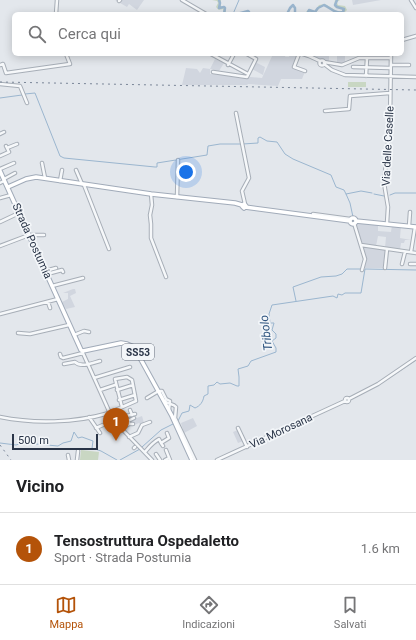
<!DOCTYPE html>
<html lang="it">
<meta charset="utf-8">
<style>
:root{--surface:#fff;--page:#f2f2f2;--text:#202124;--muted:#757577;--line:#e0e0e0;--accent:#b45309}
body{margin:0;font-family:Roboto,sans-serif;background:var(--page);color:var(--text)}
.scale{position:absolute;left:12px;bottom:10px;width:86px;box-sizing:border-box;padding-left:4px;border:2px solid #293447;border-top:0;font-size:11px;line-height:14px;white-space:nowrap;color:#293447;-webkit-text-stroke:3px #f3f6f9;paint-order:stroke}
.you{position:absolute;left:186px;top:172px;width:14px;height:14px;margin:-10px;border:3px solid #fff;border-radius:50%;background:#1a73e8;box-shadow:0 0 0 6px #1a73e833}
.badge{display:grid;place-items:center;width:26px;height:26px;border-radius:50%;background:var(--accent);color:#fff;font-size:13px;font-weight:700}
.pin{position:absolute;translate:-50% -33px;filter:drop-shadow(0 1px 2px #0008)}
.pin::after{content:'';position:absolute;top:21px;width:14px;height:12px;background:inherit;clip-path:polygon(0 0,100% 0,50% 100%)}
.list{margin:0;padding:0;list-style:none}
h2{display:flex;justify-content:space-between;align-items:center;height:52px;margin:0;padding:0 16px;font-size:17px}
h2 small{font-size:13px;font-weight:400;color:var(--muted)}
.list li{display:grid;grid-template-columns:26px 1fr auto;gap:12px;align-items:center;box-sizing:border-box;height:72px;padding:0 16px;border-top:1px solid var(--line)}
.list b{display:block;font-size:15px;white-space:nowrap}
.list p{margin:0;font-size:13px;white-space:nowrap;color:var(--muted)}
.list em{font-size:13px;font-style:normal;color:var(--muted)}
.icon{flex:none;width:22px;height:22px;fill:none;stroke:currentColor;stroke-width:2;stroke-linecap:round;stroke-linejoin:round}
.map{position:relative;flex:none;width:416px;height:460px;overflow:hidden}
.search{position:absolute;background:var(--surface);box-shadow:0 2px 10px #0003;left:12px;right:12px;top:12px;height:44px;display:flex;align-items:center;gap:10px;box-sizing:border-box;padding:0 14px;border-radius:6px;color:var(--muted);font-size:15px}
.sheet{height:124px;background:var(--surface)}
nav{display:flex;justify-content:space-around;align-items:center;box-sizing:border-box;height:56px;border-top:1px solid var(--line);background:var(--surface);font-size:11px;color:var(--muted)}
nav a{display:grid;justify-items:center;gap:2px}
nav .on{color:var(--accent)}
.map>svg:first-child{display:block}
.built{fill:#d1d6df}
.green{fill:#c9d7c3}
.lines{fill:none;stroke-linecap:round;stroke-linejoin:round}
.stream{stroke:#9bb6cf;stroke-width:1}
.river{stroke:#9bb6cf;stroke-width:2.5}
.minor-casing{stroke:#a7aeb7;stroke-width:4.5}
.major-casing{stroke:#a1abb9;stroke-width:5.5}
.minor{stroke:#f6f8fa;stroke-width:2.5}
.major{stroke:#fff;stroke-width:3.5}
.rail{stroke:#7a8698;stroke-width:1;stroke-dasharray:2 4;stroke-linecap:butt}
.labels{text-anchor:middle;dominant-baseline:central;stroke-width:3.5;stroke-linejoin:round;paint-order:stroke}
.shield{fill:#f3f6f9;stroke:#666e7c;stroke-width:1}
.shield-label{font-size:10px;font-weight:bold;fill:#293447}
.street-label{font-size:11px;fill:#293447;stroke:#f3f6f9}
.water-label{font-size:12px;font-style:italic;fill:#2e547f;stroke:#f3f6f9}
</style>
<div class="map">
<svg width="416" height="460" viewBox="0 0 416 460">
<rect width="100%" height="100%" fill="#e3e7ec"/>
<path class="built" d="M115,0H144L137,10L129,4L127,7Z
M352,0H381L353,5Z
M273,54H286L285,57H289L290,54H297L292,67L294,68L295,65L306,69L302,79H281L278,86L248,84L247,85H182L186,68L197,69L200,73L203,68L210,69V74L224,75L248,78L250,77L262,78Z
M313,54H345V63H337V55L329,56V62H322L314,56Z
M215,59L224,63L219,71L210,69Z
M255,62L265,67L263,75L252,69Z
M356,222L378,223V231L391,232L392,225L401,226L400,238L411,240H405L404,243H401L400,250L385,248L386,237L378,236L376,246L362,244Z
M363,247L386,250L385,268H364L366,260Z
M73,289H75L76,293L70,296L75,307L66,309L62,302L68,299V293H63Z
M142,416L144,423L141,425L139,423L134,425V423L130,424L129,421Z
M193,418L197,426L184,433L181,423Z
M238,430L243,441L238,443L233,432Z"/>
<path class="green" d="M212,0H221V6L226,8V14H224L223,9L219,10L216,7L218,3L217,1Z
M335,0H340L337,2L338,5L345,6L347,10L344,13C336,15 331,9 324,5L319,8L316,13L304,14L309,9L315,11L319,5L325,4L337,11H342V9L336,8L334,6Z
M348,82H366V87H348Z
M81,450L99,452L98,460H80Z"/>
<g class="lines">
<path class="stream" d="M343,12V14
M233,14L239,0
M25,94L35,93L60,156L64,158L155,167H157V163L207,155L208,146L220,144H241
M0,98L22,95
M243,144L258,143V138L260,137L267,141L277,142L285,154L293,159L331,175L336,187L344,190L346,194
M374,194L384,196
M390,195L395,193H416
M353,217L350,203L346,194L361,191L372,193
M296,301L293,287L321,277L336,276L342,274L347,269H362
M380,384L416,360
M178,421L182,413L189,411L190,405L195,408C200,406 203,402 204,396L208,394V386L214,385L217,382L220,384L230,383L237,386H239V377L238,369L248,366L251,361L276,352V348L272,341L276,338V334L272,330L274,323H270L269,314L272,305L333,296L337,298L338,294L342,295L345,293H361L365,269L416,270
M0,443L16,445L28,441L36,444L58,446L63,443L71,441L74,432L78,438L82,437L93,441L92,448L101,451L117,460
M142,447L161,430L173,424
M120,460L140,449"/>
<path class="river" d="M219,0L220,3L219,8L224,7L225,8L224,14
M237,14L248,11L249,12L250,14
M287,14L290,8L293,5L295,8V14
M307,14L309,10L315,12L318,8L324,5C331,8 335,14 343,12L344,9L337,7L335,5L337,0"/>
<defs>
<path id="minor" d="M182,0L206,14
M411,0L416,8
M119,1L120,0
M56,14L57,0
M402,40L416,36
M211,54L248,74
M299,54L294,67L305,71
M303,54L309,56L320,61
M319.5 63a2.5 2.5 0 1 1 5 0a2.5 2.5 0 1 1-5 0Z
M324,62L342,65L359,58H391
M324,64L332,70L345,75L416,77
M0,65L3,64L6,73L70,64L66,54
M228,65L234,54
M391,65H409
M353,67L390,68
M213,72L247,77L256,59L247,54
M366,76L367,58
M0,84L20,86L27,103
M325,111L349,109L350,96L390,93
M236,113L249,178L242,191L245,204
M0,134L4,132
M7,148L17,144
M0,156L9,152L6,146
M42,163L45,178
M0,169L14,163
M76,170L82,184
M4,179L15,173
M60,181L62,170
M0,183L4,181
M84,185L109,249
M151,194L152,205L150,215L151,224V238L166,277
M177,197L178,160
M0,198L11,195
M313,214L350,219
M0,222L19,213
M354,223L365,259L362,270
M387,223L388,207L384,183L390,122L391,54
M409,226L410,212
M361,245L416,253
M0,246L29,235H44
M411,252L415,227
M402,264L405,252
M410,264H416
M385,268L387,249
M45,271L56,268
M47,274L62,270L63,272
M52,286L83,278
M48,302L50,308
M0,314L58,299
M18,333L30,334L69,325
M74,335L84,331L89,332
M82,351L109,411V413L121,428L152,460
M60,354L61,357L63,358L83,353
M64,364L75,362C81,368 92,363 100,361
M94,378L130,367
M100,390L115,385
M117,390L133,385
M160,391H162L166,399L170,401L169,410
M345 400a2 2 0 1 1 4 0a2 2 0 1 1-4 0Z
M147,398L157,392
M349,399L378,384L416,358
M119,400L135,395
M165,401C168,405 173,403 176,407L175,418L195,460
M130,410L132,415
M111,412L136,401L132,380L127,377L115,379L122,407
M0,417C34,424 75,423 109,413
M89,417L100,433
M128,421L134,418
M129,424H133
M96,428L103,425
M238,428L247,447
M121,429L129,424L126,416L135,414
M114,431L116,430L117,431L121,428
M129,437L138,433L142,425L150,422
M161,443L163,446
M134,448L135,447
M166,450L170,460
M145,452C150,446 152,443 159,439L161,443L169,438L167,433
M156,454L160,460
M68,455L69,460
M77,460L78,451
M165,460L169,458
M217,460L345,401"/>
<path id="major" d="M0,171L81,350L83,351L121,343L127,344L134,347L172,416L192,460
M8,187L26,179L36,177L151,194L235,203L242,205
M244,204L246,206L244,208L242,206Z
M245,207L350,221
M350 221a3 3 0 1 1 6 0a3 3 0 1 1-6 0Z
M356,221L416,227"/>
</defs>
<use href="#minor" class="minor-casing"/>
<use href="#major" class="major-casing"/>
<use href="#minor" class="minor"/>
<use href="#major" class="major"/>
<path class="rail" d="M0,82L416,90
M0,445L11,460"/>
</g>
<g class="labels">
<rect class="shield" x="122" y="344" width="32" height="16" rx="3"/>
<g class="shield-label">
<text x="138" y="352">SS53</text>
</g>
<g class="street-label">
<text transform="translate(388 146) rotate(-87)">Via delle Caselle</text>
<text transform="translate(32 241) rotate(66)">Strada Postumia</text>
<text transform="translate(281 431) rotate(-25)">Via Morosana</text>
</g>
<g class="water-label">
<text transform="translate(266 333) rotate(-97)">Tribolo</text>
</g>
</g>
</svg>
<div class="scale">500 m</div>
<div class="you"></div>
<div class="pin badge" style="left:116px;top:441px">1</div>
<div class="search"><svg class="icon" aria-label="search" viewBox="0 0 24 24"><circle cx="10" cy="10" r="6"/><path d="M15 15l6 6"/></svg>Cerca qui</div>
</div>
<section class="sheet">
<h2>Vicino<small></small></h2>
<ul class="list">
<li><span class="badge">1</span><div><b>Tensostruttura Ospedaletto</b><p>Sport · Strada Postumia</p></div><em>1.6 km</em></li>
</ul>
</section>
<nav>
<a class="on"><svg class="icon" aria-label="map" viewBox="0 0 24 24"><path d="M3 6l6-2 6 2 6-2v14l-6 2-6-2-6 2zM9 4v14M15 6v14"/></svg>Mappa</a>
<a><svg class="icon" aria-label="directions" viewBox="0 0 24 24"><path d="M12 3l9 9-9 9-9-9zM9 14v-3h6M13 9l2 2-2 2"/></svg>Indicazioni</a>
<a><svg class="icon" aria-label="saved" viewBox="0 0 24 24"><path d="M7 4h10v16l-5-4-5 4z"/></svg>Salvati</a>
</nav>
